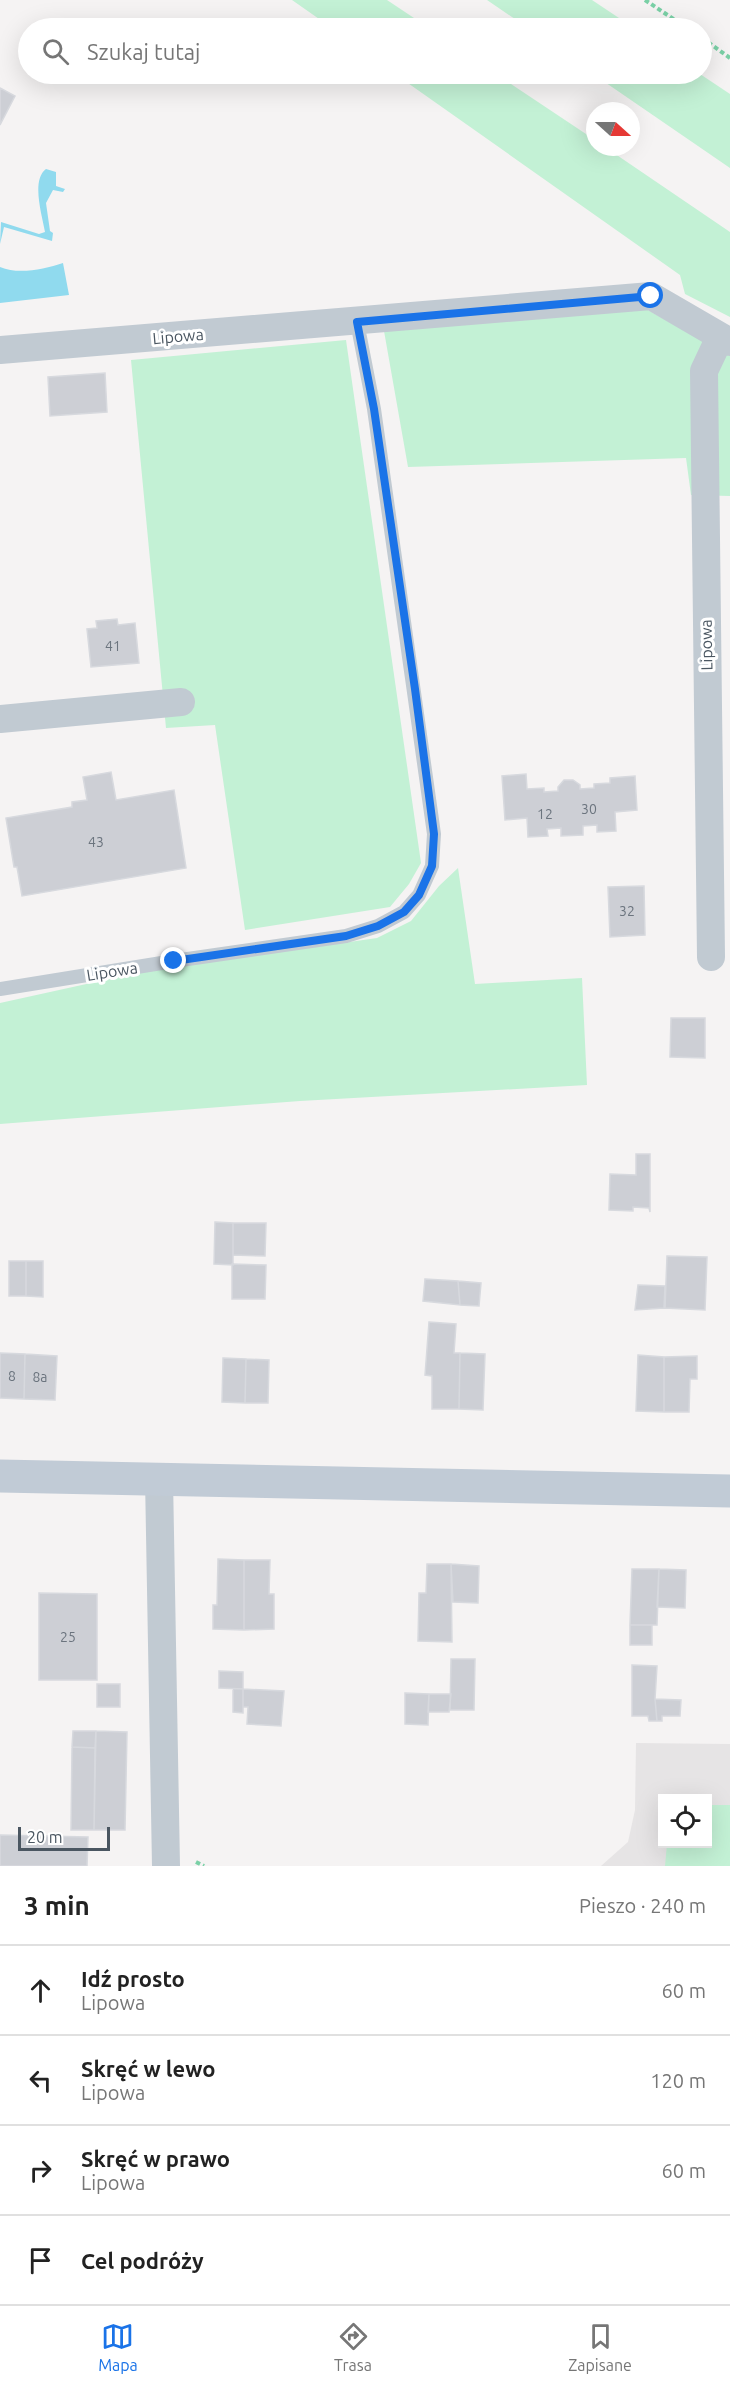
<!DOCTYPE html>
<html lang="pl">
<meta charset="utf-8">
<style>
:root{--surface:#fff;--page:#f6f6f6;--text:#222;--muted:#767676;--line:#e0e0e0;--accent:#1a73e8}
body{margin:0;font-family:Ubuntu,sans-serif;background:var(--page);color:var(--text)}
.controls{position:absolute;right:18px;bottom:18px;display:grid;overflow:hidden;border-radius:0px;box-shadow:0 6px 24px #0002}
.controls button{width:54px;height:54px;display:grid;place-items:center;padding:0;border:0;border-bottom:2px solid var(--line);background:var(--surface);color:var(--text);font:30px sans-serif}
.compass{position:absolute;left:586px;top:102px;width:54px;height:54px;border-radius:50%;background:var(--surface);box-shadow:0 6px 24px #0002;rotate:111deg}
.scale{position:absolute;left:18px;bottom:15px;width:92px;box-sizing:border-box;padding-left:6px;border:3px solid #4a5661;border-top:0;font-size:16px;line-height:21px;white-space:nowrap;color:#4a5661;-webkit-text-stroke:4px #fff;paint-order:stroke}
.stop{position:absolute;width:18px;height:18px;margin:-14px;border:4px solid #1a73e8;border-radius:50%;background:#fff}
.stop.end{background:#1a73e8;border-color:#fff;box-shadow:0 2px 6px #0008}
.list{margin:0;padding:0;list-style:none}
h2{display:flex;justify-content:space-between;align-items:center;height:78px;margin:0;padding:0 24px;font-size:26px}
h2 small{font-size:20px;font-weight:400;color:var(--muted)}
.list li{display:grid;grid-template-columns:39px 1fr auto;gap:18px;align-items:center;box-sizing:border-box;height:90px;padding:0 24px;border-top:2px solid var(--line)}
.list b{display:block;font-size:22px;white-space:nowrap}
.list p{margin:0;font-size:20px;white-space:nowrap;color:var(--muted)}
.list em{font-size:20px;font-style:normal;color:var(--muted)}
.icon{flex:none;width:33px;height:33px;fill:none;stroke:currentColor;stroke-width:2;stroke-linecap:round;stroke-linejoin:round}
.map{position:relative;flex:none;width:730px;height:1866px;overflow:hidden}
.search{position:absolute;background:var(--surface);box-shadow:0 6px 24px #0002;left:18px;right:18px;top:18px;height:66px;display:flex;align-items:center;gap:15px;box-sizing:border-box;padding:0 21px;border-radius:33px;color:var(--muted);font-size:22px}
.sheet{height:438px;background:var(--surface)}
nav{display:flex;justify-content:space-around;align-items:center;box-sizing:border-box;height:84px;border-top:2px solid var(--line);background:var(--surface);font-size:16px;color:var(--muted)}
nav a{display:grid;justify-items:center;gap:3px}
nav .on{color:var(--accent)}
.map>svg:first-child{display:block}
.education{fill:#e6e4e5;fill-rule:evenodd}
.green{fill:#c3f1d5}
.water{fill:#90daee}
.building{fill:#cdcfd5;stroke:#d7d9de;stroke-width:1.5}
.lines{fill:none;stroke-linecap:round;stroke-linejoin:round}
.path{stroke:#7ad0a6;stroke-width:4;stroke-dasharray:4.5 3;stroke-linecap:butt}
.lane{stroke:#c1cad2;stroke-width:14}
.street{stroke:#c1cad2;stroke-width:28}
.secondary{stroke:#c1cbd6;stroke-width:33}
.route{stroke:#1a73e8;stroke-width:8}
.labels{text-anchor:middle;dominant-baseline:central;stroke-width:6;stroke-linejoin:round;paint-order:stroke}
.number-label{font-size:14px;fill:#6b747e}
.street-label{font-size:16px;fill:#4a5661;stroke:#fff}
</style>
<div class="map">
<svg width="730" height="1866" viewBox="0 0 730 1866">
<rect width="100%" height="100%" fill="#f5f3f3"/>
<path class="education" d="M636,1743L730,1744V1866H601L628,1842L635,1810ZM662,1798H708V1844H662Z"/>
<path class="green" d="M292,0H387L429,28H332Z
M487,0H592L634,28H528Z
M395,74H496L595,140V147H605L730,232V317L685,294L680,275Z
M593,74H700L730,94V168Z
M646,309L730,356V496L691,495L686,458L408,467L384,331Z
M346,340L421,863L409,884L390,907L245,930L215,725L166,728L131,360Z
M458,868L475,984L582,978L587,1085L300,1101L0,1124V1003L141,972L377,938L411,921L439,886Z
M708,1805H730V1866H665L667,1844H708Z"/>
<path class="water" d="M46,169L56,172V186L65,189L63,192L53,190L46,203L50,231L53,233L52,241L4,227L0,244L1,222L39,234L45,232C42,215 31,180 46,169Z
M63,263L69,295L0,303V267C19,275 44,269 63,263Z"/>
<path class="building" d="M0,88L15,96L0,125Z
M105,373L107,412L50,416L48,377Z
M117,619L118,625L135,623L139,663L91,667L87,629L97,628L96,621Z
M111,772L116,800L174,790L186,868L22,896L17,867H14L6,818L72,807V802L87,800L83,777Z
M526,774L527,789L544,788V792L558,791V787L564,780H573L580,785V789L594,788V784L610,783V778L635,776L637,810L615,812L616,831L597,832V825L583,826V835L561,836V828L547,829L548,836L528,837L527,818L505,820L502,776Z
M644,886L645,935L610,937L608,887Z
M671,1018H705V1058L670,1057Z
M636,1154H650V1212L649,1208L633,1207V1211L609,1210L610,1174L636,1175Z
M215,1222L233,1223V1265L214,1264Z
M233,1223H266L265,1256L233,1255Z
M667,1256L707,1257L705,1310L665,1308Z
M9,1261H26V1296H9Z
M26,1261H43V1297L26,1296Z
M232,1264L266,1265L265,1299H232Z
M425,1279L458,1281L460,1305L423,1301Z
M458,1281L481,1283L479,1306L460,1305Z
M638,1285L665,1286L664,1308L635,1310Z
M429,1322L456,1324L454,1353H460L459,1409H432V1376L425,1375Z
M0,1353L25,1354L24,1399L0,1398Z
M460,1353L485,1354L483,1410L459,1409Z
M25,1354L57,1356L55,1400L24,1399Z
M638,1355L664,1357V1412L636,1411Z
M697,1356V1379H690L689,1412H664V1357Z
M223,1358L246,1359L245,1403L222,1402Z
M246,1359L269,1360L268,1403H245Z
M218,1559L244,1560V1630L213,1629V1605H217Z
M244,1560H270L269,1594H274V1629L244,1630Z
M427,1564H451L452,1642L418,1641L419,1593H426Z
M451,1564L479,1566L478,1603L453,1602Z
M632,1569H659L657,1625H630Z
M659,1569L686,1570L685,1608L657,1607Z
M39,1593L97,1594V1680H39Z
M630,1625H652V1645H630Z
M451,1659H475L474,1710H450Z
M632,1665L657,1666L655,1699L657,1721H649L648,1716H632Z
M219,1671L243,1672V1689L219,1688Z
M97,1684H120V1707H97Z
M233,1689H243V1713L233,1712Z
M243,1689L284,1691L281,1726L247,1724L248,1707H243Z
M405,1693L429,1694L428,1725L405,1724Z
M429,1694H451L449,1712H428Z
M655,1699L681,1700L680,1716H662V1721H657Z
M73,1731H96L95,1748L72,1747Z
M96,1731L127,1732L125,1830H94Z
M72,1747L95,1748L94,1830H71Z
M0,1835L88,1837L87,1866H0Z"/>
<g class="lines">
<path class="path" d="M645,0L687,28
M702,38L730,58
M196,1862L204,1866"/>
<path class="lane" d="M0,989L174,961L346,936L378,926L404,912L419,895L432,866L434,834L374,409L357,322"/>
<path class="street" d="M0,350L651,296L730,342
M0,719L181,702
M711,957L704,371L720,337
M159,1478L166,1866"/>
<path class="secondary" d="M0,1476L730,1491"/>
</g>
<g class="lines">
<path class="route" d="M174,961L346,936L378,926L404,912L419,895L432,866L434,834L415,689L374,409L357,322L651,296"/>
</g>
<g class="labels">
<g class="number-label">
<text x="113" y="646">41</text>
<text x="589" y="809">30</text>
<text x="545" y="814">12</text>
<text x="96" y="842">43</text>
<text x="627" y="911">32</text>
<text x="12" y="1376">8</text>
<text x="40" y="1377">8a</text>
<text x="68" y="1637">25</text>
</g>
<g class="street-label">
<text transform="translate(178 336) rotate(-5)">Lipowa</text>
<text transform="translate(706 645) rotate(-91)">Lipowa</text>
<text transform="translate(112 971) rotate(-9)">Lipowa</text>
</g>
</g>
</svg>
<div class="controls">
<button><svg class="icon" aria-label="locate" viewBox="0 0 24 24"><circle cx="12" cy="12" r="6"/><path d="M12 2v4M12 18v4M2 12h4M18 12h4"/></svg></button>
</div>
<svg class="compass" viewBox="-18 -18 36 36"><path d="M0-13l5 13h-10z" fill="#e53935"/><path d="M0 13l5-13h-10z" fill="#767676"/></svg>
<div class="scale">20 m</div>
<div class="stop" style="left:651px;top:296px"></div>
<div class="stop end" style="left:174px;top:961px"></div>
<div class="search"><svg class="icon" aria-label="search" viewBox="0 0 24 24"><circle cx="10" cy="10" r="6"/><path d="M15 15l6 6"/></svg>Szukaj tutaj</div>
</div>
<section class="sheet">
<h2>3 min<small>Pieszo · 240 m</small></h2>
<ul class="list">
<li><svg class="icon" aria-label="ahead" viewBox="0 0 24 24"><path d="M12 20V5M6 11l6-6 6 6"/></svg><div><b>Idź prosto</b><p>Lipowa</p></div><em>60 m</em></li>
<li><svg class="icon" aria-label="left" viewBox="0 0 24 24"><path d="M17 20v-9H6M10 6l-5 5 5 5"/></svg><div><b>Skręć w lewo</b><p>Lipowa</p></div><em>120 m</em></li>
<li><svg class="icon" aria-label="right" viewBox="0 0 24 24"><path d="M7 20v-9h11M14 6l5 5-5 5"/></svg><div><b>Skręć w prawo</b><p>Lipowa</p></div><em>60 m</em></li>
<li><svg class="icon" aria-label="arrive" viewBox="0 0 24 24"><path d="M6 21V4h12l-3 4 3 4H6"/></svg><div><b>Cel podróży</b></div></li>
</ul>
</section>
<nav>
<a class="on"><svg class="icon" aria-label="map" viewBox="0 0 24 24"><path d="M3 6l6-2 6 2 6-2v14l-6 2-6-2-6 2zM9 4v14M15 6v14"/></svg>Mapa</a>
<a><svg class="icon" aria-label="directions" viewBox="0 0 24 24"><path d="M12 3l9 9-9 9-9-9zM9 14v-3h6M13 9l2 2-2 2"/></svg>Trasa</a>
<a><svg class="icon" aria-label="saved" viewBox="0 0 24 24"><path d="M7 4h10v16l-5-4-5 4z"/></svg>Zapisane</a>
</nav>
